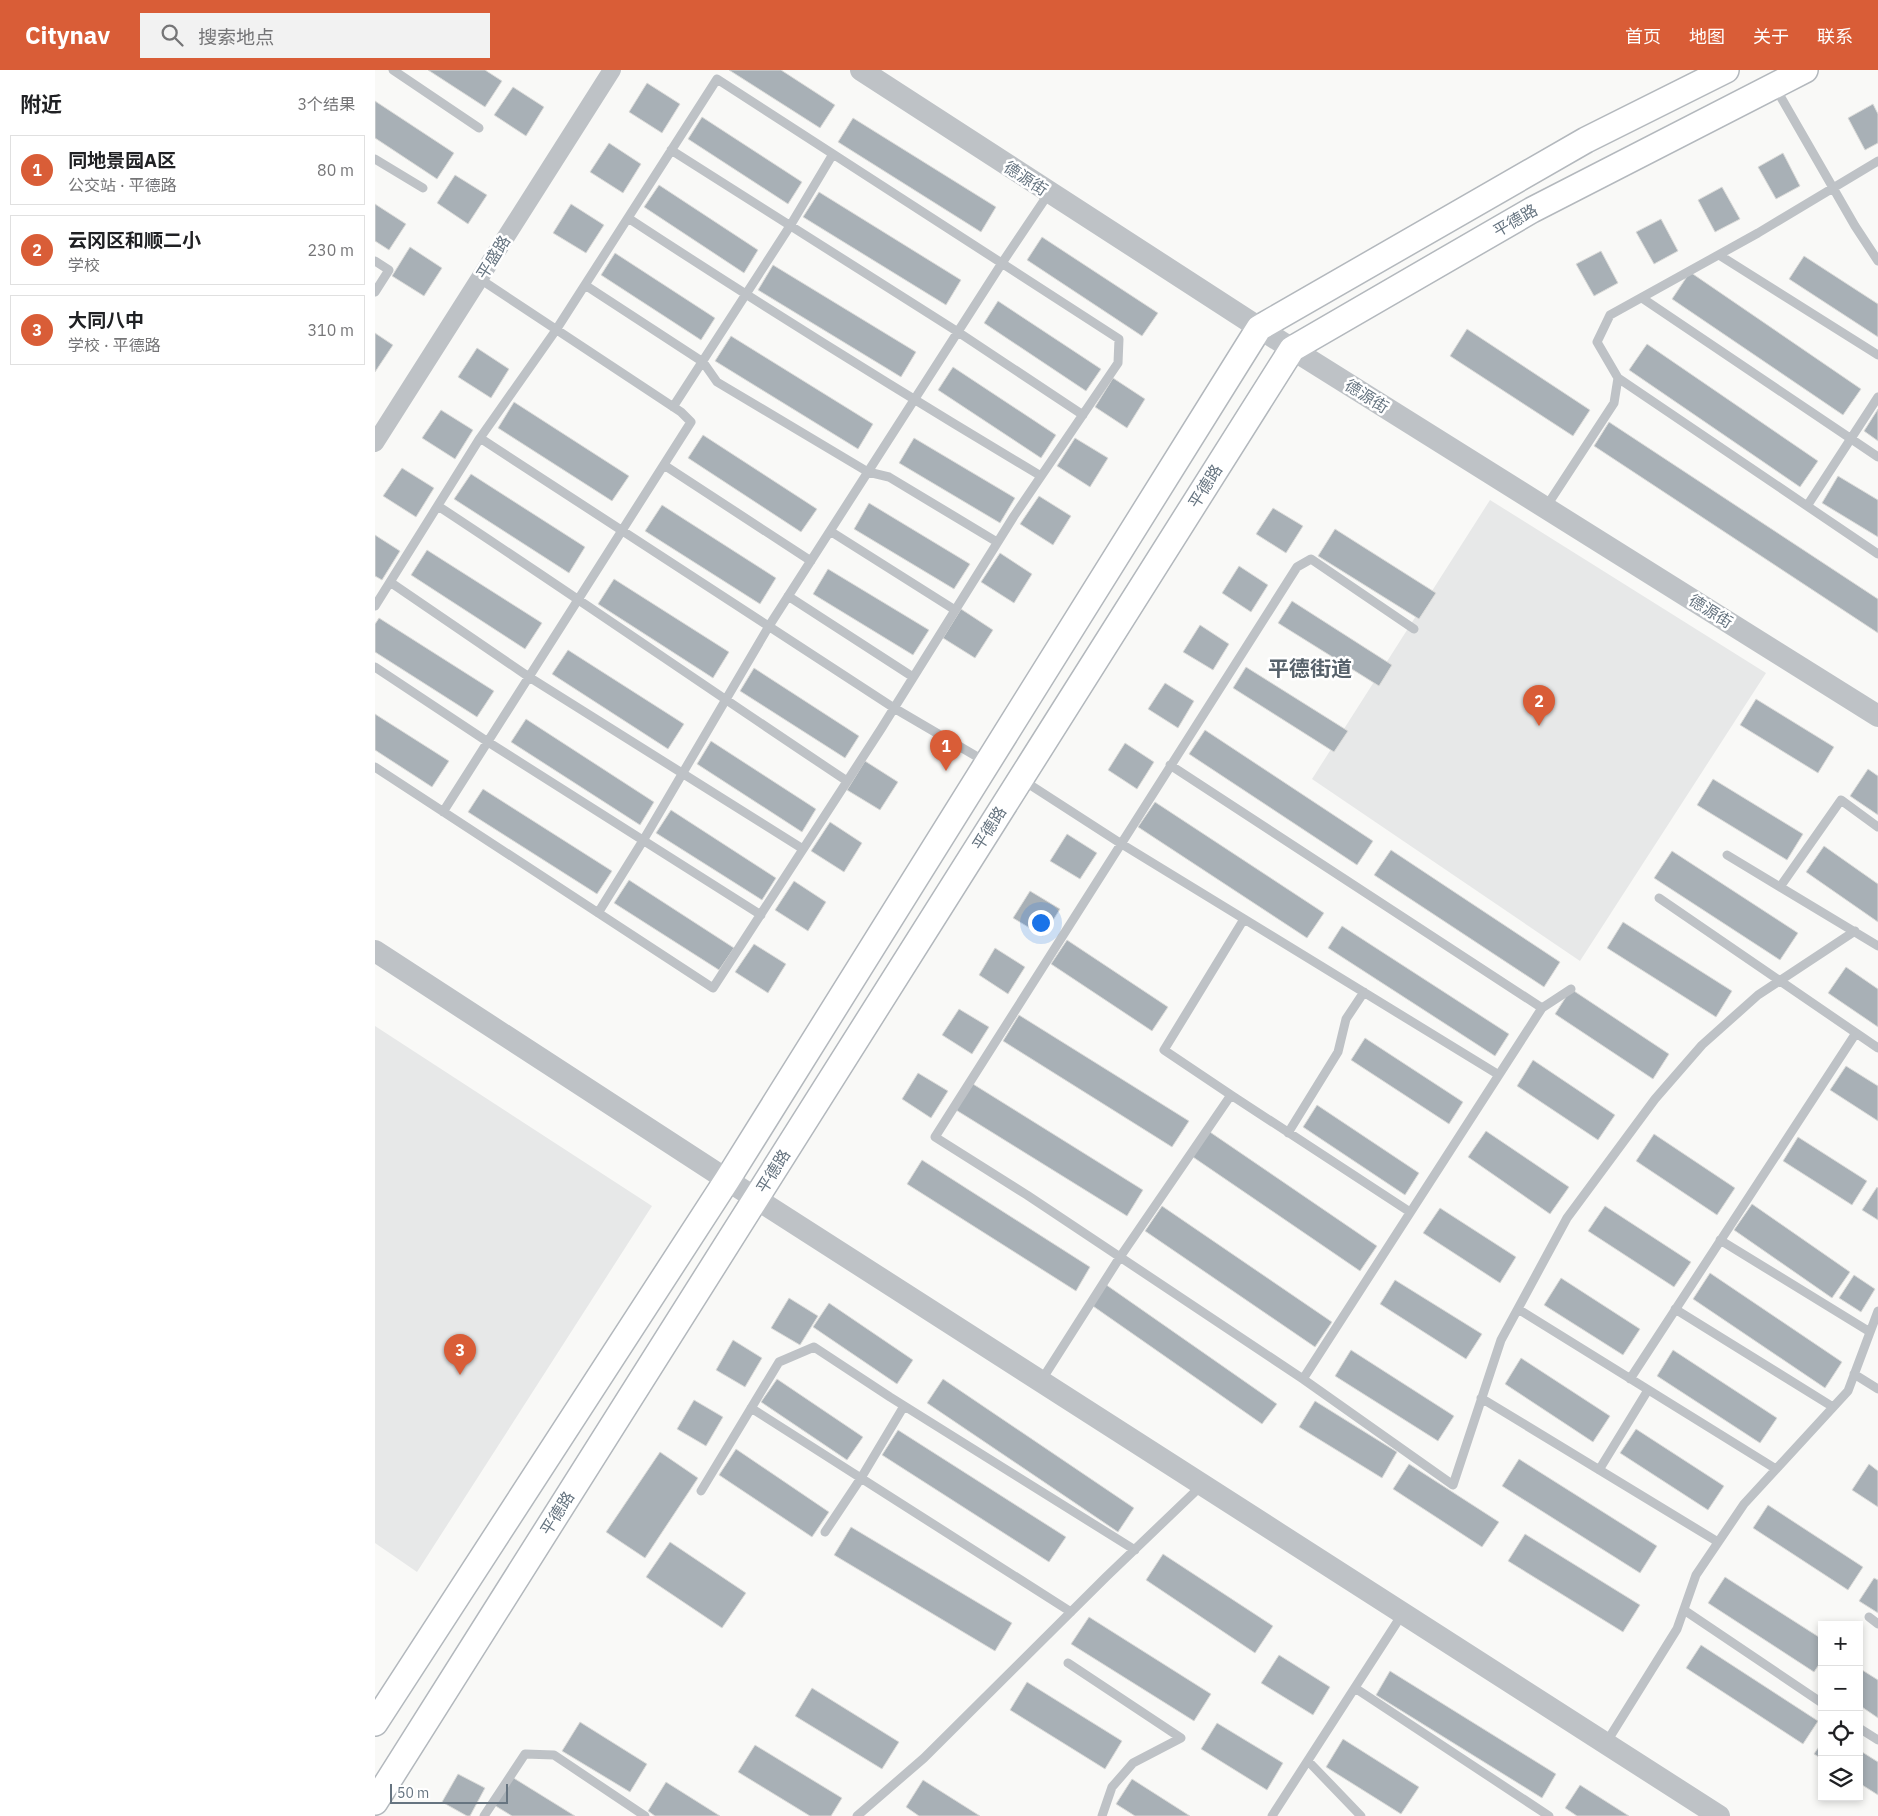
<!DOCTYPE html>
<html lang="zh">
<meta charset="utf-8">
<style>
:root{--surface:#fff;--page:#f2f2f2;--text:#202124;--muted:#757577;--line:#e0e0e0;--accent:#d95d37}
body{margin:0;font-family:"IBM Plex Sans","Noto Sans SC",sans-serif;background:var(--page);color:var(--text)}
.controls{position:absolute;right:15px;bottom:15px;display:grid;overflow:hidden;border-radius:0px;box-shadow:0 2px 8px #0003}
.controls button{width:45px;height:45px;display:grid;place-items:center;padding:0;border:0;border-bottom:1px solid var(--line);background:var(--surface);color:var(--text);font:25px sans-serif}
.scale{position:absolute;left:15px;bottom:12px;width:118px;box-sizing:border-box;padding-left:5px;border:2px solid #667480;border-top:0;font-size:14px;line-height:18px;white-space:nowrap;color:#667480;-webkit-text-stroke:4px #fff;paint-order:stroke}
.you{position:absolute;left:665px;top:852px;width:18px;height:18px;margin:-12px;border:4px solid #fff;border-radius:50%;background:#1a73e8;box-shadow:0 0 0 8px #1a73e833}
.badge{display:grid;place-items:center;width:32px;height:32px;border-radius:50%;background:var(--accent);color:#fff;font-size:16px;font-weight:700}
.pin{position:absolute;translate:-50% -41px;filter:drop-shadow(0 1px 2px #0008)}
.pin::after{content:'';position:absolute;top:26px;width:18px;height:15px;background:inherit;clip-path:polygon(0 0,100% 0,50% 100%)}
.list{margin:0;padding:0;list-style:none}
h2{display:flex;justify-content:space-between;align-items:center;height:65px;margin:0;padding:0 20px;font-size:21px}
h2 small{font-size:16px;font-weight:400;color:var(--muted)}
.list li{display:grid;grid-template-columns:32px 1fr auto;gap:15px;align-items:center;box-sizing:border-box;height:70px;margin:0 10px 10px;padding:0 10px;border:1px solid var(--line);border-radius:0px}
.list b{display:block;font-size:19px;white-space:nowrap}
.list p{margin:0;font-size:16px;white-space:nowrap;color:var(--muted)}
.list em{font-size:16px;font-style:normal;color:var(--muted)}
.icon{flex:none;width:28px;height:28px;fill:none;stroke:currentColor;stroke-width:2;stroke-linecap:round;stroke-linejoin:round}
.map{position:relative;flex:none;width:1503px;height:1746px;overflow:hidden}
header{display:flex;align-items:center;gap:30px;box-sizing:border-box;height:70px;padding:0 25px;background:var(--accent);color:#fff}
header strong{font-size:24px}
nav{display:flex;gap:28px;margin-inline-start:auto;font-size:18px}
.search{width:350px;height:45px;background:var(--page);display:flex;align-items:center;gap:12px;box-sizing:border-box;padding:0 18px;border-radius:0px;color:var(--muted);font-size:19px}
main{display:flex}
aside{flex:1;background:var(--surface)}
.map>svg:first-child{display:block}
.built{fill:#e7e8e8}
.building{fill:#a8b0b6;stroke:#dbdbd9}
.lines{fill:none;stroke-linecap:round;stroke-linejoin:round}
.secondary-casing{stroke:#b3b8bd;stroke-width:28}
.service{stroke:#bec2c6;stroke-width:9}
.minor{stroke:#bec2c6;stroke-width:18}
.tertiary{stroke:#bec2c6;stroke-width:22}
.secondary{stroke:#fff;stroke-width:25}
.labels{text-anchor:middle;dominant-baseline:central;stroke-width:5;stroke-linejoin:round;paint-order:stroke}
.street-label{font-size:16px;fill:#667480;stroke:#fff}
.district-label{font-size:21px;font-weight:bold;fill:#57626b;stroke:#fff}
</style>
<header>
<strong>Citynav</strong>
<div class="search"><svg class="icon" aria-label="search" viewBox="0 0 24 24"><circle cx="10" cy="10" r="6"/><path d="M15 15l6 6"/></svg>搜索地点</div>
<nav><a>首页</a><a>地图</a><a>关于</a><a>联系</a></nav>
</header>
<main>
<aside>
<h2>附近<small>3个结果</small></h2>
<ul class="list">
<li><span class="badge">1</span><div><b>同地景园A区</b><p>公交站 · 平德路</p></div><em>80 m</em></li>
<li><span class="badge">2</span><div><b>云冈区和顺二小</b><p>学校</p></div><em>230 m</em></li>
<li><span class="badge">3</span><div><b>大同八中</b><p>学校 · 平德路</p></div><em>310 m</em></li>
</ul>
</aside>
<div class="map">
<svg width="1503" height="1746" viewBox="0 0 1503 1746">
<rect width="100%" height="100%" fill="#f9f9f7"/>
<path class="built" d="M1115,430L1391,603L1205,891L937,709Z
M0,956L277,1136L42,1502L0,1473Z"/>
<path class="building" d="M53,0H110L127,11L110,37Z
M354,0H406L460,35L445,58Z
M272,13L305,34L287,63L254,42Z
M138,17L169,37L151,66L119,45Z
M0,31L79,83L62,109L0,68Z
M1498,34L1503,44V73L1490,80L1473,48Z
M327,47L427,112L413,134L313,69Z
M478,48L621,137L606,162L463,72Z
M234,73L266,94L248,123L215,102Z
M1408,83L1425,116L1401,129L1383,97Z
M80,105L112,125L93,154L62,133Z
M284,115L383,180L369,203L269,137Z
M1347,117L1365,149L1340,162L1323,130Z
M444,122L586,210L571,235L428,147Z
M0,134L31,154L14,180L0,171Z
M196,134L229,155L211,183L178,163Z
M1286,149L1303,181L1279,194L1261,162Z
M667,167L783,243L767,266L652,190Z
M35,177L67,198L49,226L17,206Z
M1226,181L1243,213L1219,226L1201,194Z
M240,183L340,248L326,270L226,205Z
M1429,186L1503,234V267L1414,209Z
M398,195L541,282L526,307L383,220Z
M1315,202L1486,319L1468,345L1297,229Z
M623,231L726,299L711,321L609,253Z
M1092,259L1215,340L1198,366L1075,286Z
M0,263L18,275L0,302Z
M356,266L498,354L483,379L340,291Z
M1272,274L1443,391L1425,417L1254,300Z
M102,278L134,299L116,328L83,307Z
M578,297L681,365L666,388L563,320Z
M738,308L770,329L752,358L720,337Z
M139,332L254,406L237,431L123,358Z
M1503,339V371L1489,361Z
M66,340L98,360L80,389L47,368Z
M1234,352L1503,529V563L1219,376Z
M328,365L442,439L426,462L313,388Z
M539,368L640,428L625,453L524,393Z
M700,368L733,388L715,417L682,396Z
M27,398L59,418L41,447L8,426Z
M96,404L210,477L194,503L79,429Z
M1463,406L1503,430V467L1447,433Z
M664,426L696,446L678,475L645,454Z
M494,433L595,494L579,519L479,459Z
M287,435L401,508L385,534L270,461Z
M898,438L928,456L911,483L881,464Z
M960,459L1061,523L1044,549L943,486Z
M0,465L25,481L7,510L0,506Z
M52,480L167,553L150,579L36,505Z
M625,483L657,504L639,533L606,512Z
M864,496L893,515L876,542L847,523Z
M453,499L554,560L538,585L438,524Z
M239,509L354,582L338,608L223,534Z
M917,531L1017,595L1004,616L903,553Z
M586,539L618,560L600,588L568,568Z
M4,548L119,621L102,647L0,582V554Z
M825,555L854,574L838,600L808,582Z
M193,580L309,654L293,679L177,604Z
M871,597L973,661L959,682L858,618Z
M379,598L484,666L470,688L365,621Z
M790,613L819,631L803,658L773,639Z
M1381,629L1459,677L1443,703L1365,655Z
M0,644L74,691L57,717L0,680Z
M151,649L279,732L265,755L136,672Z
M830,660L998,771L982,795L814,684Z
M336,671L441,739L427,762L322,694Z
M750,673L779,692L762,719L733,700Z
M490,691L523,712L505,740L472,720Z
M1493,699L1503,706V745L1475,726Z
M1338,709L1428,764L1412,790L1322,735Z
M108,719L237,801L222,824L93,742Z
M780,732L949,843L932,868L763,757Z
M296,740L401,808L387,830L281,763Z
M455,752L487,773L469,802L436,781Z
M692,764L722,783L705,809L675,791Z
M1449,776L1503,814V852L1431,802Z
M1016,780L1185,892L1169,917L999,805Z
M1297,781L1423,863L1405,890L1279,808Z
M254,810L359,878L344,900L239,833Z
M419,811L451,832L433,861L400,840Z
M655,821L685,839L668,866L638,848Z
M1248,852L1357,921L1341,947L1232,878Z
M967,856L1134,964L1120,986L953,878Z
M692,870L793,937L777,961L676,894Z
M379,874L411,894L393,923L360,902Z
M620,878L650,897L633,924L604,905Z
M1471,897L1503,919V957L1453,923Z
M1196,919L1294,984L1278,1009L1180,944Z
M584,939L614,957L597,984L567,965Z
M644,945L814,1051L797,1077L628,971Z
M990,968L1088,1032L1074,1054L976,990Z
M1158,990L1240,1045L1223,1070L1142,1016Z
M1471,996L1503,1016V1051L1455,1020Z
M543,1003L573,1021L556,1048L527,1029Z
M598,1014L768,1120L752,1146L581,1040Z
M942,1035L1044,1103L1030,1125L928,1057Z
M832,1060L1002,1176L985,1201L815,1085Z
M1111,1061L1194,1117L1175,1144L1093,1087Z
M1279,1064L1360,1118L1342,1145L1261,1091Z
M1423,1067L1492,1111L1477,1135L1408,1091Z
M547,1090L715,1197L701,1221L532,1114Z
M1502,1117L1503,1118V1150L1487,1140Z
M1377,1134L1475,1202L1457,1228L1359,1160Z
M787,1136L957,1252L940,1277L770,1161Z
M1230,1136L1316,1192L1299,1217L1213,1161Z
M1065,1138L1141,1187L1125,1213L1048,1163Z
M1335,1203L1467,1292L1450,1318L1318,1229Z
M1479,1205L1500,1219L1486,1242L1464,1228Z
M1186,1208L1265,1259L1248,1285L1169,1235Z
M1020,1210L1107,1264L1091,1289L1005,1234Z
M730,1214L902,1334L887,1354L715,1234Z
M414,1228L443,1246L425,1275L396,1258Z
M454,1233L538,1290L522,1314L438,1257Z
M358,1270L387,1288L370,1317L341,1300Z
M976,1280L1079,1346L1063,1371L960,1306Z
M1298,1280L1402,1348L1385,1373L1282,1306Z
M1146,1288L1235,1346L1218,1372L1130,1314Z
M402,1309L488,1367L472,1390L386,1332Z
M568,1309L759,1438L743,1462L552,1333Z
M319,1330L348,1347L331,1376L302,1359Z
M940,1331L1022,1382L1007,1408L924,1357Z
M1261,1359L1349,1416L1333,1440L1245,1383Z
M523,1360L691,1467L674,1492L507,1385Z
M361,1379L454,1442L437,1467L344,1405Z
M285,1382L323,1408L270,1488L231,1462Z
M1144,1389L1282,1476L1265,1503L1127,1416Z
M1034,1394L1124,1452L1107,1477L1018,1419Z
M1494,1394L1503,1401V1437L1477,1420Z
M1393,1435L1488,1497L1473,1520L1378,1458Z
M476,1457L637,1553L620,1581L459,1485Z
M1150,1464L1265,1535L1248,1562L1133,1491Z
M295,1472L371,1523L347,1558L271,1507Z
M788,1484L898,1556L880,1583L771,1510Z
M1350,1507L1447,1569V1590L1439,1602L1333,1533Z
M1499,1508L1503,1510V1543L1484,1531Z
M714,1547L836,1624L819,1651L696,1574Z
M1326,1575L1443,1651L1428,1674L1311,1598Z
M904,1585L955,1617L938,1645L886,1613Z
M1484,1598L1503,1610V1648L1484,1635Z
M1015,1601L1181,1704L1167,1728L1001,1625Z
M652,1612L747,1671L730,1699L635,1640Z
M437,1618L524,1672L507,1699L420,1646Z
M205,1652L272,1694L255,1722L187,1681Z
M842,1653L908,1693L892,1720L826,1679Z
M968,1669L1044,1717L1026,1744L951,1697Z
M1447,1672V1689L1439,1684Z
M380,1675L467,1728L456,1746H435L363,1702Z
M1484,1680L1503,1692V1725L1484,1713Z
M83,1704L110,1718L95,1746H92L67,1732Z
M137,1707L200,1746H137L119,1735Z
M757,1709L815,1746H760L741,1734Z
M548,1710L605,1746H544L531,1737Z
M291,1712L345,1746H280L273,1741Z
M1205,1715L1254,1746H1202L1190,1738Z"/>
<g class="lines">
<defs>
<path id="secondary" d="M0,1653L352,1110L884,258L1211,70L1351,0
M0,1732L917,279L1157,140L1430,0"/>
</defs>
<use href="#secondary" class="secondary-casing"/>
<path class="service" d="M18,0L104,58
M1400,17L1480,156L1503,191
M296,80L583,262L708,345
M0,89L48,118
M1503,91L1383,163L1235,245L1222,272L1243,308L1503,484
M253,148C389,237 527,323 666,406
M1344,185L1503,285
M0,191L14,200L0,222
M210,215L328,292L342,312L493,402L514,407L622,472
M1267,228L1503,387
M298,337L415,156L458,84
M105,368L519,638L611,692
M289,395L436,491
M63,436C200,526 335,620 472,711
M1432,436L1503,327
M1171,437L1239,333L1243,308
M455,461L580,540
M15,512L154,607L428,779
M413,526L538,607
M0,536L105,368L181,260L342,9L744,269L743,293L639,446L506,659L338,918L0,697
M1039,559L936,489L922,497L560,1067L652,1125L928,1309L1167,938L1196,919
M0,597L113,672L386,845
M795,695L1167,938
M646,709L745,773L1124,1005
M68,742L316,352L306,342L105,209
M1352,785L1503,876
M1405,817L1466,730L1503,757
M1284,828L1503,978
M223,843L269,769L394,556L627,193L674,123
M856,1025L1035,1142
M913,1063L963,982L971,949L989,922
M1345,1170L1495,1262
M1143,1239L1401,1399
M1300,1239L1458,1337
M1479,1304L1503,1319
M928,1309L1078,1415L1126,1270L1192,1148L1280,1029L1327,975L1383,925L1480,861
M1255,1309L1481,963
M666,1311L745,1187L856,1025L789,980L869,849
M1106,1328L1343,1472
M376,1338L696,1542
M1224,1400L1273,1320
M326,1421L404,1292L439,1277L515,1327L760,1480
M450,1462L486,1408L529,1336
M1309,1540L1447,1633
M1494,1547L1503,1554
M693,1593L806,1668L758,1693L737,1717L727,1746
M980,1618L1174,1746
M1484,1658L1503,1670
M1231,1673L1302,1559L1321,1505L1369,1434L1473,1321L1503,1241
M933,1691L986,1746
M109,1746L150,1684L179,1685L270,1746
M482,1746L549,1688L731,1507L826,1416
M897,1746L1028,1543"/>
<path class="minor" d="M0,373L237,0"/>
<path class="tertiary" d="M486,0L917,279L1503,646
M0,881L380,1128L1344,1746"/>
<use href="#secondary" class="secondary"/>
</g>
<g class="labels">
<g class="street-label">
<text transform="translate(651 108) rotate(33)">德源街</text>
<text transform="translate(1140 150) rotate(-30)">平德路</text>
<text transform="translate(118 187) rotate(-58)">平盛路</text>
<text transform="translate(992 326) rotate(32)">德源街</text>
<text transform="translate(830 416) rotate(-58)">平德路</text>
<text transform="translate(1336 541) rotate(32)">德源街</text>
<text transform="translate(614 758) rotate(-58)">平德路</text>
<text transform="translate(398 1101) rotate(-58)">平德路</text>
<text transform="translate(182 1443) rotate(-58)">平德路</text>
</g>
<g class="district-label">
<text x="935" y="598">平德街道</text>
</g>
</g>
</svg>
<div class="controls">
<button>+</button>
<button>−</button>
<button><svg class="icon" aria-label="locate" viewBox="0 0 24 24"><circle cx="12" cy="12" r="6"/><path d="M12 2v4M12 18v4M2 12h4M18 12h4"/></svg></button>
<button><svg class="icon" aria-label="layers" viewBox="0 0 24 24"><path d="M12 4l9 5-9 5-9-5zM3 14l9 5 9-5"/></svg></button>
</div>
<div class="scale">50 m</div>
<div class="you"></div>
<div class="pin badge" style="left:571px;top:701px">1</div>
<div class="pin badge" style="left:1164px;top:656px">2</div>
<div class="pin badge" style="left:85px;top:1305px">3</div>
</div>
</main>
